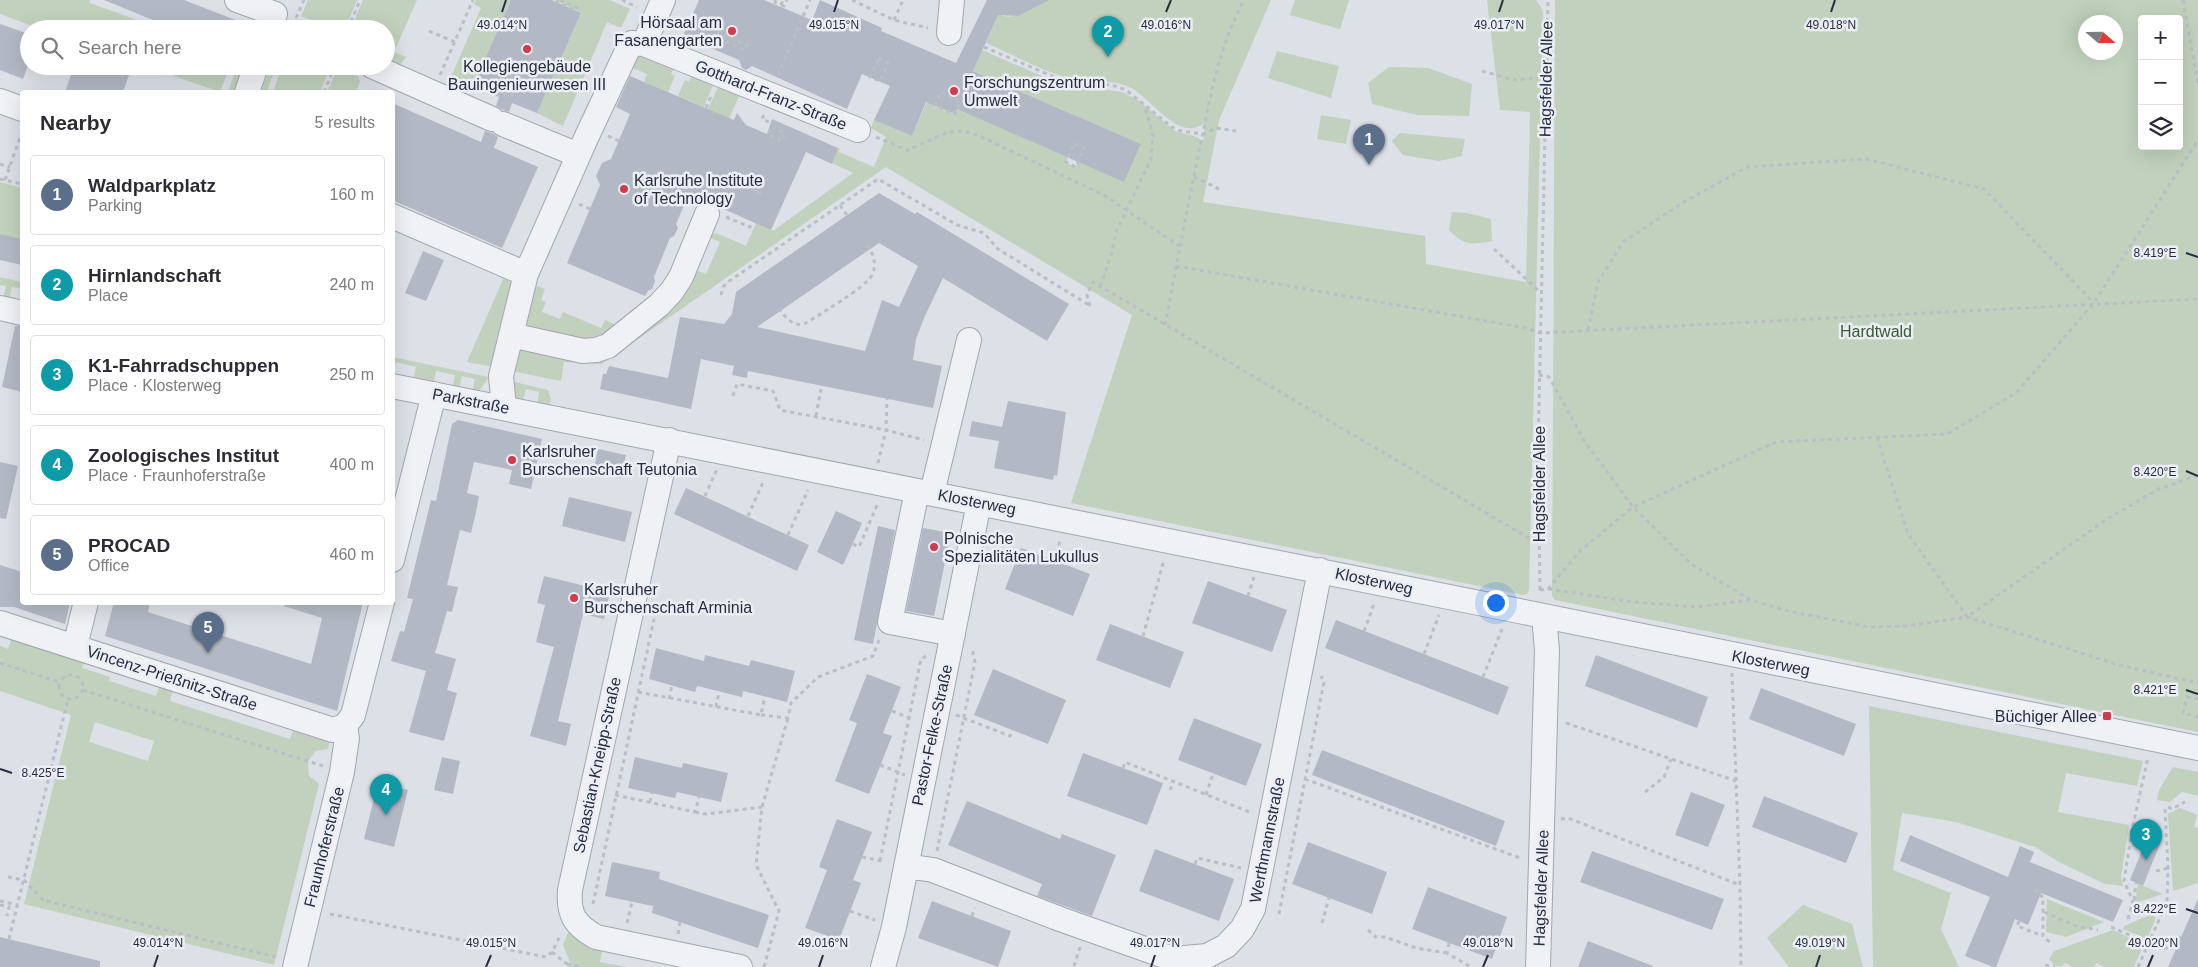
<!DOCTYPE html>
<meta charset="utf-8">
<style>
:root{--surface:#fff;--page:#f2f2f3;--text:#2b2b33;--muted:#7c7c81;--line:#e1e1e2;--accent:#d33b4c}
body{margin:0;font-family:Arial,sans-serif;background:var(--page);color:var(--text)}
.controls{position:absolute;right:15px;top:15px;display:grid;overflow:hidden;border-radius:5px;box-shadow:0 5px 20px #0002}
.controls button{width:45px;height:45px;display:grid;place-items:center;padding:0;border:0;border-bottom:1px solid var(--line);background:var(--surface);color:var(--text);font:25px sans-serif}
.compass{position:absolute;left:2078px;top:15px;width:45px;height:45px;border-radius:50%;background:var(--surface);box-shadow:0 5px 20px #0002;rotate:110deg}
.you{position:absolute;left:1495px;top:602px;width:18px;height:18px;margin:-12px;border:4px solid #fff;border-radius:50%;background:#1a73e8;box-shadow:0 0 0 8px #1a73e833}
.badge{display:grid;place-items:center;width:32px;height:32px;border-radius:50%;background:var(--accent);color:#fff;font-size:16px;font-weight:700}
.pin{position:absolute;translate:-50% -41px;filter:drop-shadow(0 1px 2px #0008)}
.pin::after{content:'';position:absolute;top:26px;width:18px;height:15px;background:inherit;clip-path:polygon(0 0,100% 0,50% 100%)}
.list{margin:0;padding:0;list-style:none}
h2{display:flex;justify-content:space-between;align-items:center;height:65px;margin:0;padding:0 20px;font-size:21px}
h2 small{font-size:16px;font-weight:400;color:var(--muted)}
.list li{display:grid;grid-template-columns:32px 1fr auto;gap:15px;align-items:center;box-sizing:border-box;height:80px;margin:0 10px 10px;padding:0 10px;border:1px solid var(--line);border-radius:5px}
.list b{display:block;font-size:19px;white-space:nowrap}
.list p{margin:0;font-size:16px;white-space:nowrap;color:var(--muted)}
.list em{font-size:16px;font-style:normal;color:var(--muted)}
.icon{flex:none;width:28px;height:28px;fill:none;stroke:currentColor;stroke-width:2;stroke-linecap:round;stroke-linejoin:round}
.map{position:relative;flex:none;width:2198px;height:967px;overflow:hidden}
.search{position:absolute;background:var(--surface);box-shadow:0 5px 20px #0002;left:20px;top:20px;width:375px;height:55px;display:flex;align-items:center;gap:12px;box-sizing:border-box;padding:0 18px;border-radius:28px;color:var(--muted);font-size:19px}
.panel{position:absolute;background:var(--surface);box-shadow:0 5px 20px #0002;left:20px;top:90px;width:375px;height:515px;border-radius:5px}
.map>svg:first-child{display:block}
.green{fill:#c1d1bd;fill-rule:evenodd}
.building{fill:#b3b9c4;fill-rule:evenodd}
.lines{fill:none;stroke-linecap:round;stroke-linejoin:round}
.minor-casing{stroke:#a1a7b1;stroke-width:26}
.path{stroke:#babec5;stroke-width:3;stroke-dasharray:4 4;stroke-linecap:butt}
.minor{stroke:#eff1f5;stroke-width:24}
.ticks{fill:none;stroke:#252d3e;stroke-width:2}
.poi-dot{fill:#d33b4c;stroke:#ebeff5;stroke-width:2}
.labels{text-anchor:middle;dominant-baseline:central;stroke-width:5;stroke-linejoin:round;paint-order:stroke}
.poi-label{font-size:16px;fill:#252d3e;stroke:#ebeff5;text-anchor:start}
.street-label{font-size:16px;fill:#252d3e;stroke:#ebeff5}
.park-label{font-size:16px;fill:#385a32;stroke:#ebeff5}
.ticks-label{font-size:12px;text-anchor:middle;fill:#252d3e;stroke:#ebeff5;stroke-width:5;stroke-linejoin:round;paint-order:stroke}
</style>
<div class="map">
<svg width="2198" height="967" viewBox="0 0 2198 967">
<rect width="100%" height="100%" fill="#dce0e7"/>
<path class="green" d="M0,0H89L90,3L162,29H41L0,14Z
M308,0H357L345,29H332L301,16Z
M363,0H417L394,52L406,57L400,65L386,59V29H351Z
M476,0H511L473,86L460,80L456,88L448,84L481,8L474,4Z
M555,0H610L630,9L621,28L607,22L563,126L537,113L581,13Z
M1036,0H1271L1219,120L1203,202L1425,236L1426,264L1526,282L1530,112L1500,110L1487,0H1536L1543,11L1529,590L1527,594L1523,595L1071,503L1132,315L886,167L602,364L564,362L561,381L511,371L519,351L522,350L565,359L583,361L681,298L688,289L696,270L706,274L720,242L709,237L710,235L716,233L746,246L756,223L773,231L853,173L832,163L836,148H840L839,152L874,167L886,137L871,128L874,120L912,136L929,97L935,106L954,114L957,109L1068,157L1066,163L1076,167L1078,161L1141,144L973,71L982,50L1058,83L1122,92L1138,100L1175,131L1197,137L1201,140L1204,139V123C1180,144 1151,98 1131,88C1112,78 1091,84 1071,79C1042,71 1013,55 986,43L998,14C1015,21 1026,13 1036,0Z
M1295,0H1349L1340,29L1290,15Z
M1555,0H2198V732L1555,600L1552,596ZM2142,19H2179V146H2142ZM2086,22H2116V52H2086Z
M1277,51L1339,66L1331,98L1268,78Z
M634,53L674,68L671,74L675,76L668,92L644,82L647,74L628,66Z
M145,66H230L220,92Z
M237,66H246L236,92H228Z
M270,66H276L267,92H261Z
M282,66H331L320,92H273Z
M1389,67L1428,68L1472,84L1469,116L1417,115L1372,104L1368,83Z
M340,69L358,76L360,81L356,92H327L337,70Z
M692,76L713,85L704,107L678,96L685,80L689,82Z
M718,87L739,96L695,196L708,109Z
M1321,115L1351,120L1346,144L1317,139Z
M1400,133L1465,139L1462,156L1439,161L1403,155L1392,141Z
M0,182L22,188V239L0,235Z
M1452,212L1467,213L1491,219L1492,241C1472,245 1464,246 1449,230Z
M0,277L22,282V289L12,287L9,300L3,299L6,286L0,285Z
M504,277L510,282L511,288L494,367L467,362Z
M534,285L545,289L541,300L546,302L542,312L560,319L563,312L601,328L605,320L617,325L615,330L589,342L530,328L526,323Z
M392,357L489,377L477,394L472,393L475,379L462,376L459,390L452,389L455,375L436,371L433,385L413,381L416,367L396,362L393,377Z
M510,381L548,390L551,400L548,409L537,406L539,392L526,389L522,403L516,402Z
M12,637L84,660L82,668L110,677L109,681L156,696L160,685L173,689L170,701L290,739L294,728L330,740L328,749L316,751L308,761L309,776L319,784L274,965L24,904L71,715L0,691V646L8,649ZM95,722L154,741L148,761L89,742Z
M1869,706L2143,761L2137,786L2066,773L2058,812L2129,825L2121,877L2123,886L2105,884L2059,862L2035,847L1956,822L1902,813L1893,870L1951,893L1941,929L1959,967H1873Z
M2173,767L2198,772V796L2182,792L2170,802L2157,800L2159,790Z
M2180,808L2197,815L2194,827L2198,828V883L2173,891L2168,814Z
M2138,884L2163,894L2135,903Z
M2047,899L2104,922L2066,937L2046,932Z
M1803,905L1852,924L1863,967H1789L1767,938Z
M2150,915L2156,917L2147,939L2123,929L2124,926Z
M569,930L603,946L600,962L626,967H569L570,962L563,945Z
M2113,930L2141,943L2142,948L2134,967H2105L2096,963L2094,967H2073L2065,963L2061,967L2054,965L2049,959L2054,951Z"/>
<path class="building" d="M104,0H184L256,28L175,29Z
M511,0H552L581,13L537,113L512,103L509,112L503,110L496,106L499,97L473,86Z
M699,0H764L812,20L820,0L882,28L881,31L956,63L987,0H1049L1018,16L998,15L973,71L1141,144L1124,182L957,109L955,114L926,102L912,136L874,120L890,86L862,74L847,109L752,66L746,70L742,68L739,60L683,36Z
M0,24L29,34V63L23,79L0,70Z
M74,66H114L130,72L123,92H65Z
M630,76L734,120L737,113L746,125L767,134L772,119L838,148L832,164L806,152L771,230L719,207L713,202L704,201L689,194L676,224L678,228L674,236L670,238L654,277L655,281L652,289L648,291L645,296L567,263L600,185L596,176L602,163L611,159L630,114L616,107Z
M392,103L481,142L485,131L492,133L498,137L494,148L538,167L502,248L392,200Z
M879,193L915,214L917,212L1069,304L1047,341L943,278L924,318L916,339L913,360L942,366L933,408L748,371L747,378L732,375L734,366L701,359L691,409L600,389L603,374H606L609,366L668,378L680,317L724,324L732,314L736,292ZM879,243L918,266L899,307L882,300L865,351L757,327Z
M0,234L22,239V265L0,260Z
M423,251L444,260L426,301L405,293Z
M15,326H22V392L2,387Z
M1008,401L1066,412L1057,476L1054,475L1053,480L994,468L999,441L969,436L972,421L1002,427Z
M458,420L542,439L531,489L509,484L512,470L474,462L467,493L479,496L476,512L471,533L460,530L447,585L458,587L452,612L447,611L435,653L456,659L447,690L457,693L444,741L409,732L426,671L391,661L400,631L404,632L413,599L407,598L431,500L436,501L452,424Z
M598,449L626,455L621,478L593,473Z
M0,462L18,466L6,519L0,518Z
M686,488L809,545L797,571L674,514Z
M569,497L632,512L625,542L562,526Z
M836,511L862,523L843,565L817,552Z
M878,526L895,530L873,644L854,640Z
M923,528L951,533L934,616L906,611Z
M1021,548L1090,574L1073,616L1005,589Z
M0,565L22,572V602H70L65,624L14,607H0Z
M544,576L610,592L604,619L583,614L558,721L571,724L566,746L530,736L554,647L536,642L545,605L537,603Z
M1208,581L1287,610L1272,652L1192,623Z
M114,602H150L148,612L311,664L322,618L284,606L285,602H363L337,711L105,636Z
M1336,620L1509,687L1498,715L1325,648Z
M1110,624L1184,652L1170,688L1096,660Z
M656,648L704,661L705,655L749,666L751,660L795,671L787,702L743,691L742,697L697,686L695,692L649,679Z
M1596,655L1708,697L1697,728L1585,686Z
M993,669L1066,700L1048,744L974,715Z
M867,674L901,687L883,733L892,736L869,794L835,781L857,723L849,720Z
M1761,688L1856,724L1844,756L1749,719Z
M1194,718L1262,744L1246,786L1178,760Z
M1322,750L1505,821L1496,846L1312,775Z
M1083,753L1163,783L1147,825L1067,796Z
M442,757L460,761L453,794L434,790Z
M635,757L682,768L683,763L728,773L721,802L677,792L675,798L628,788Z
M378,782L408,790L394,847L364,839Z
M1691,792L1725,805L1708,847L1675,835Z
M1764,796L1858,833L1846,863L1752,827Z
M967,801L1060,839L1062,834L1116,855L1092,916L1037,896L1042,884L948,845Z
M837,819L872,832L853,880L861,883L839,940L805,928L827,870L819,867Z
M2149,833L2162,839L2143,886L2130,880Z
M1910,835L2008,877L2020,846L2034,852L2030,862L2123,900L2113,922L2041,893L2028,925L2015,919L1996,967H1993L1965,956L1990,897L1900,861Z
M1308,842L1387,872L1372,914L1292,884Z
M1155,849L1234,879L1219,921L1139,891Z
M1592,851L1724,899L1712,930L1580,882Z
M612,862L660,872L659,879L769,915L758,948L652,913L653,906L605,896Z
M1428,887L1507,917L1492,959L1412,929Z
M2198,899V967H2168L2178,944Z
M932,901L1011,931L998,967L918,938Z
M0,937L100,961V967H0Z
M1588,941L1653,966V967H1578Z"/>
<g class="lines">
<defs>
<path id="minor" d="M237,0L275,14
M949,33L952,0
M644,44L663,0
M372,66L492,119
M247,92L256,66
M0,101L22,109
M503,124L578,155
M392,216L526,274
M0,308L22,313
M511,335L583,351L596,350L608,346L659,305L672,291L681,277L707,214
M392,386C995,504 1596,627 2198,748
M504,407L501,376L526,274L587,136L628,49L632,43L644,44L858,130
M669,440L570,890C568,915 575,925 596,937L740,967
M917,491L890,622L953,634
M932,493L969,340
M392,560L434,394
M0,623L333,730L345,726L353,715L382,602
M75,646L86,602
M906,866L933,870L1060,919L1173,959L1207,956L1226,946L1242,929L1253,909L1320,570
M295,967L342,772L347,738L345,726
M883,967L894,927L979,503
M1538,967L1547,650L1544,616"/>
</defs>
<use href="#minor" class="minor-casing"/>
<path class="path" d="M558,0L557,2L577,11
M560,0L578,8L577,11
M622,0L637,7
M852,0L894,20L928,28
M2183,0L2198,84
M775,4L776,0
M781,5L784,6L787,0
M781,5L783,0
M296,18L304,0
M894,20L903,0
M348,29L360,0
M429,31L455,42
M716,32L747,45L745,50L714,36Z
M984,47L1064,81L1112,85L1126,90L1172,127L1181,131L1203,134L1216,128L1236,131
M879,58L888,63L880,81L870,77Z
M1482,71L1514,80L1546,77
M440,75L473,0
M778,75L810,0
M511,76L519,79L511,97L503,94Z
M324,92L335,66
M941,92L960,101L955,114L935,105Z
M706,108L712,94
M764,115L762,119L773,124
M772,127L785,133L782,141L768,134Z
M608,136L619,141
M876,137L907,150C922,145 946,130 961,131C966,131 972,134 977,135L1104,195L1179,246
M1074,144L1084,148L1076,167L1066,162Z
M0,164L10,167
M1194,177L1221,190
M759,178L762,179L757,191L754,190Z
M0,179L22,184
M762,179L766,181L760,193L757,191Z
M5,180L22,132
M579,204L590,209
M840,205L849,218
M726,217L750,227L752,222
M1494,249L1541,293
M1176,266L1526,328L1540,333L2198,299
M1100,286L1111,256L1116,232L1151,159L1153,135L1146,110L1147,106
M721,295L723,287L728,282L878,179L957,225L984,233L998,249L1089,305
M1090,306L1087,295L1093,282L1539,544
M779,308C786,318 793,328 806,323C820,314 866,287 872,275C877,264 874,256 868,246
M1165,325C1177,264 1188,203 1201,142C1211,93 1220,44 1244,0
M1588,330L1598,282L1623,242L1684,202L1747,167L1866,159L1984,189L2093,302
M1539,375L1549,377L1585,442L1633,507L1691,564L1751,600L1788,611L1869,627L1907,626L1967,617L2119,665L2198,683
M733,396L737,384L773,391L780,410L886,430L924,440
M816,416L821,389
M1877,437L1908,534L1967,617L2107,519L2159,489L2198,475
M878,463L886,430L887,399
M705,496L717,469
M748,516L764,480
M788,535L808,490
M853,544L859,547L878,503
M1055,561L1060,540
M1548,589L1634,602L1697,607L1750,600
M1540,590L1548,589L1580,551L1633,507L1776,442L1947,434L2016,393L2094,303L2198,140
M1540,590L1538,451L1548,0
M1248,596L1254,577
M1364,631L1375,601
M1143,636L1164,560
M1424,654L1439,615
M0,663L60,682
M1732,673L1740,885L1741,967
M59 687a12 12 0 1 1 24 0a12 12 0 1 1-24 0Z
M1483,677L1502,629
M83,690L323,766
M638,692L761,715L765,696
M669,699L672,685
M2198,699L2187,697L2183,713L2198,717
M716,707L719,692
M892,711L910,718
M761,715L788,718L791,703L818,677L873,656L879,640
M956,715L1010,736L1013,730
M1566,723L1736,781
M880,765L905,775
M1123,768L1125,762L1252,813
M1305,779L1520,858
M1170,790L1174,781
M1645,792L1664,777L1671,759
M615,795L695,812L699,797
M1206,795L1213,774
M650,802L652,793
M2168,807L2172,809L2185,802
M695,812L706,814L762,807
M1561,819L1568,818L1740,885
M937,851L975,662L972,649
M862,857L881,861
M880,861L921,659L926,656
M1195,864L1197,858L1241,868
M2156,871L2168,868
M8,877L24,880L43,900L276,957
M2037,889L2036,893L2043,897V936L2052,944
M2134,900L2136,883
M0,901L18,905
M593,904L656,610L655,605
M0,905L9,907L7,916
M850,911L875,920
M2044,912L2076,926L2098,930
M330,914L546,957L552,952L561,934
M1279,914L1324,682L1321,676
M972,916L975,908
M2128,919L2133,901L2124,881L2132,830L2148,757
M2019,921L2017,926L2043,936
M627,923L632,902
M1322,923L1329,898
M2111,927L2148,943
M1368,930L1376,937H1385L1416,948L1447,953
M678,934L680,922
M9,939L68,699
M2149,941L2171,950L2177,936L2181,938
M1449,943L1447,953L1471,967
M552,952L567,964V967
M567,964L581,967
M2045,965L2055,967
M1074,966L1080,947
M764,967L779,911L756,865L762,807L788,718
M2138,967L2167,902L2168,868L2165,808"/>
<use href="#minor" class="minor"/>
</g>
<path class="ticks" d="M502,12L506,0M834,12L838,0M1166,12L1171,0M1499,12L1503,0M1831,12L1835,0M2186,253L2198,257M2186,471L2198,476M2186,690L2198,694M0,769L12,773M2186,909L2198,913M154,967L158,955M486,967L491,955M819,967L823,955M1151,967L1155,955M1483,967L1488,955M1816,967L1820,955M2148,967L2153,955"/>
<g class="poi-dot">
<circle cx="732" cy="31" r="5"/>
<circle cx="527" cy="49" r="5"/>
<circle cx="954" cy="91" r="5"/>
<circle cx="624" cy="189" r="5"/>
<circle cx="512" cy="460" r="5"/>
<circle cx="934" cy="547" r="5"/>
<circle cx="574" cy="598" r="5"/>
<rect x="2102" y="711" width="10" height="10" rx="2.5"/>
</g>
<g class="labels">
<g class="poi-label">
<text x="722" y="22" text-anchor="end">Hörsaal am<tspan x="722" dy="18">Fasanengarten</tspan></text>
<text x="527" y="66" text-anchor="middle">Kollegiengebäude<tspan x="527" dy="18">Bauingenieurwesen III</tspan></text>
<text x="964" y="82">Forschungszentrum<tspan x="964" dy="18">Umwelt</tspan></text>
<text x="634" y="180">Karlsruhe Institute<tspan x="634" dy="18">of Technology</tspan></text>
<text x="522" y="451">Karlsruher<tspan x="522" dy="18">Burschenschaft Teutonia</tspan></text>
<text x="944" y="538">Polnische<tspan x="944" dy="18">Spezialitäten Lukullus</tspan></text>
<text x="584" y="589">Karlsruher<tspan x="584" dy="18">Burschenschaft Arminia</tspan></text>
<text x="2097" y="716" text-anchor="end">Büchiger Allee</text>
</g>
<g class="street-label">
<text transform="translate(1546 79) rotate(-89)">Hagsfelder Allee</text>
<text transform="translate(771 95) rotate(22)">Gotthard-Franz-Straße</text>
<text transform="translate(471 401) rotate(11)">Parkstraße</text>
<text transform="translate(1539 484) rotate(-90)">Hagsfelder Allee</text>
<text transform="translate(977 502) rotate(11)">Klosterweg</text>
<text transform="translate(1374 581) rotate(12)">Klosterweg</text>
<text transform="translate(1771 663) rotate(11)">Klosterweg</text>
<text transform="translate(172 678) rotate(18)">Vincenz-Prießnitz-Straße</text>
<text transform="translate(932 735) rotate(-78)">Pastor-Felke-Straße</text>
<text transform="translate(597 765) rotate(-78)">Sebastian-Kneipp-Straße</text>
<text transform="translate(1267 840) rotate(-79)">Werthmannstraße</text>
<text transform="translate(324 847) rotate(-76)">Fraunhoferstraße</text>
<text transform="translate(1541 888) rotate(-88)">Hagsfelder Allee</text>
</g>
<g class="park-label">
<text x="1876" y="331">Hardtwald</text>
</g>
</g>
<g class="ticks-label">
<text x="834" y="29">49.015°N</text>
<text x="1166" y="29">49.016°N</text>
<text x="1831" y="29">49.018°N</text>
<text x="502" y="29">49.014°N</text>
<text x="1499" y="29">49.017°N</text>
<text x="2155" y="257">8.419°E</text>
<text x="2155" y="476">8.420°E</text>
<text x="2155" y="694">8.421°E</text>
<text x="43" y="777">8.425°E</text>
<text x="2155" y="913">8.422°E</text>
<text x="158" y="947">49.014°N</text>
<text x="491" y="947">49.015°N</text>
<text x="823" y="947">49.016°N</text>
<text x="1155" y="947">49.017°N</text>
<text x="1488" y="947">49.018°N</text>
<text x="1820" y="947">49.019°N</text>
<text x="2153" y="947">49.020°N</text>
</g>
</svg>
<div class="controls">
<button>+</button>
<button>−</button>
<button><svg class="icon" aria-label="layers" viewBox="0 0 24 24"><path d="M12 4l9 5-9 5-9-5zM3 14l9 5 9-5"/></svg></button>
</div>
<svg class="compass" viewBox="-18 -18 36 36"><path d="M0-13l5 13h-10z" fill="#e53935"/><path d="M0 13l5-13h-10z" fill="#7c7c81"/></svg>
<div class="you"></div>
<div class="pin badge" style="left:1369px;top:165px;background:#5c6f8a">1</div>
<div class="pin badge" style="left:1108px;top:57px;background:#0f9aa8">2</div>
<div class="pin badge" style="left:2146px;top:860px;background:#0f9aa8">3</div>
<div class="pin badge" style="left:386px;top:815px;background:#0f9aa8">4</div>
<div class="pin badge" style="left:208px;top:653px;background:#5c6f8a">5</div>
<div class="search"><svg class="icon" aria-label="search" viewBox="0 0 24 24"><circle cx="10" cy="10" r="6"/><path d="M15 15l6 6"/></svg>Search here</div>
<section class="panel">
<h2>Nearby<small>5 results</small></h2>
<ul class="list">
<li><span class="badge" style="background:#5c6f8a">1</span><div><b>Waldparkplatz</b><p>Parking</p></div><em>160 m</em></li>
<li><span class="badge" style="background:#0f9aa8">2</span><div><b>Hirnlandschaft</b><p>Place</p></div><em>240 m</em></li>
<li><span class="badge" style="background:#0f9aa8">3</span><div><b>K1-Fahrradschuppen</b><p>Place · Klosterweg</p></div><em>250 m</em></li>
<li><span class="badge" style="background:#0f9aa8">4</span><div><b>Zoologisches Institut</b><p>Place · Fraunhoferstraße</p></div><em>400 m</em></li>
<li><span class="badge" style="background:#5c6f8a">5</span><div><b>PROCAD</b><p>Office</p></div><em>460 m</em></li>
</ul>
</section>
</div>
